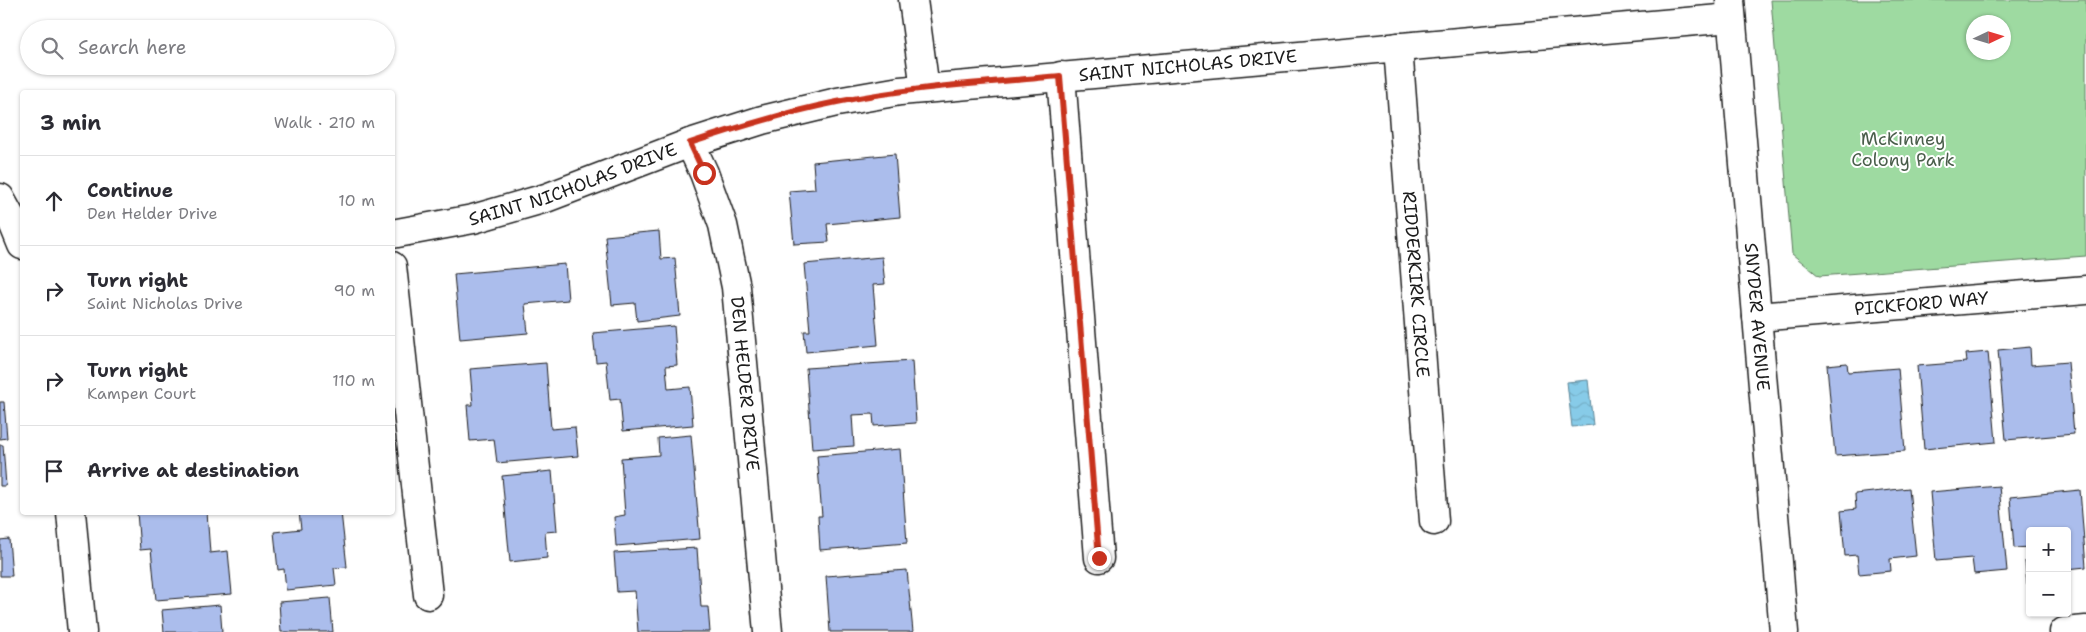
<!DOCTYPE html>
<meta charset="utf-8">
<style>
:root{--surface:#fff;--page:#f2f2f3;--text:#2b2b33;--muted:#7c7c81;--line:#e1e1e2}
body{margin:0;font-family:"Shantell Sans",sans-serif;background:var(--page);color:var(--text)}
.controls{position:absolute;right:15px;bottom:15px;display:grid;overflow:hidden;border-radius:5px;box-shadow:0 1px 4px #0004}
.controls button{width:45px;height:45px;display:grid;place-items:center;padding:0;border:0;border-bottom:1px solid var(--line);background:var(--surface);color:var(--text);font:25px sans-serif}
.compass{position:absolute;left:1966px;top:15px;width:45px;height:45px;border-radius:50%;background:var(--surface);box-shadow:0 1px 4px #0004;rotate:86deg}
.stop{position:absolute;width:15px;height:15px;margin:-11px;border:4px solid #c8321e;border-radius:50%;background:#fff}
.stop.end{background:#c8321e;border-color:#fff;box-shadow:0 1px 5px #0008}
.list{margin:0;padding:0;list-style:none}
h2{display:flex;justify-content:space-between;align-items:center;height:65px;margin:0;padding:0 20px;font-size:21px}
h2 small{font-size:16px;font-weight:400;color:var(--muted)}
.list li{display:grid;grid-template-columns:32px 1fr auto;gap:15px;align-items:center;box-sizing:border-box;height:90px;padding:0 20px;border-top:1px solid var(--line)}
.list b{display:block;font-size:19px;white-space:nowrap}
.list p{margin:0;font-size:16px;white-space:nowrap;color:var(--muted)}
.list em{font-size:16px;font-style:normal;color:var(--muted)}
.icon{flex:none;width:28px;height:28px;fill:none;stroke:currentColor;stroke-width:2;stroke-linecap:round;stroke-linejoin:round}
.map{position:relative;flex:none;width:2086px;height:632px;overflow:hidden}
.search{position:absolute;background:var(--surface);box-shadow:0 1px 4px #0004;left:20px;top:20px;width:375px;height:55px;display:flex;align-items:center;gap:12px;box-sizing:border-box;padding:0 18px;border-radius:28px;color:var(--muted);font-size:19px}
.panel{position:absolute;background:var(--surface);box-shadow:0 1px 4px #0004;left:20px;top:90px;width:375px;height:425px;border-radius:5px}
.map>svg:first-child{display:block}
.park{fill:#9edaa1;stroke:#5d7b5e;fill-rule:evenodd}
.water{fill:url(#water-waves);stroke:#5c8596}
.building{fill:#abbdec;stroke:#1c1c1c}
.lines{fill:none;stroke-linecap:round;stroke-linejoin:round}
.street-casing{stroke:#1c1c1c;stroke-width:31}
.street{stroke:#fff;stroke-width:28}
.route{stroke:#c8321e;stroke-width:6}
.labels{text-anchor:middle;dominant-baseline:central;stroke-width:4;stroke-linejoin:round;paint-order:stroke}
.street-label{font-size:18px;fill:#1c1c1c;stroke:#fff}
.park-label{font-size:18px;fill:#4a5e4b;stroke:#fff}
</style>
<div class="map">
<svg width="2086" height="632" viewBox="0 0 2086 632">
<defs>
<pattern id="water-waves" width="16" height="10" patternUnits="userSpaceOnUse" patternTransform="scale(1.25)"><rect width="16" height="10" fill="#87cbe8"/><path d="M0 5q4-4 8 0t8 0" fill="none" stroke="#74aec6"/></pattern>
</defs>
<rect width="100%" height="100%" fill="#fff"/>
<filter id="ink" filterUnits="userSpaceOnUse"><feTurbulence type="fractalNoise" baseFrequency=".02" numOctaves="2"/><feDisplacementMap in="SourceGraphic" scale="10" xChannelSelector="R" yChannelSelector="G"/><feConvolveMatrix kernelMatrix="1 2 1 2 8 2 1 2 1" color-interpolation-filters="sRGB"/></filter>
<g filter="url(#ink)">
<path class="park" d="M1771,0H2086V256L1819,276L1792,254ZM2004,22V52H1974V22Z"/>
<path class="water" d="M1588,380L1593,425L1572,427L1567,382Z"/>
<path class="building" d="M895,154L900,217L827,224L829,242L794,244L789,191L815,189L813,162Z
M659,231L661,259L675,258L680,316L637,321L635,303L612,305L605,236Z
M882,257L885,284L873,285L878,345L806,352L804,331H810L804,264Z
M565,264L568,300L525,304L528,333L460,339L454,274Z
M674,326L677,365L666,366L668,389L690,387L693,425L623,431L620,399L610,400L606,361L596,362L593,333Z
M2030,347L2031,365L2068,362L2074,434L2006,440L1998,350Z
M1988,352L1996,442L1924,449L1917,366L1967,362L1966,354Z
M912,361L916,423L874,426L873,414L852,415L854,446L812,449L806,368Z
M546,363L551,429L575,427L578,456L497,463L494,439L470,441L467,405H473L470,369Z
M1847,363L1848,372L1898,368L1905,451L1835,456L1827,365Z
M0,402H4L7,438L0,439Z
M691,435L700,539L616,546L614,517L625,515L621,458L659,455L658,438Z
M0,445H3L6,486H0Z
M900,449L907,543L820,550L818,516H822L817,456Z
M552,471L557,531L545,532L547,558L510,562L502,476Z
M1999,486L2007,571L1974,574L1972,558L1936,561L1930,492Z
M1909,488L1916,556L1890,559L1891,571L1859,574L1857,555L1845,556L1841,511L1856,509L1855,494Z
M2080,490L2086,567L2067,569V531H2030V547L2014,548L2010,497Z
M137,512H207L210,553L228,551L232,594L156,600L151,549L140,550Z
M299,512H341L347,567L334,568L336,585L286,590L284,569L278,570L274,532L301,529Z
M9,539L12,576H0V540Z
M697,548L701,607H708L710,632H638L635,591L617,592L614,553Z
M2030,560V584H2027L2025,561Z
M907,570L913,632H830L826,576Z
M330,598L333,632H281L279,602Z
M220,605L222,632H164L162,610Z"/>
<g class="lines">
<defs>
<g id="street">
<path d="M913,0L925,89"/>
<path id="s1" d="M1730,0L1784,632"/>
<path id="s2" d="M1398,47L1434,521"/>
<path d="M1061,76L1099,558"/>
<path id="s3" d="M690,143L704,173L723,225L736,287L768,632"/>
<path d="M0,198L11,218L22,245"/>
<path id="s4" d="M392,234L473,219L546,198L690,143L762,120L837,102L900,91L1731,18"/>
<path d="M392,266L428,595"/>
<path id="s5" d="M1757,317L2086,290"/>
<path d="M71,512L82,632"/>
<path d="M2064,632L2086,630"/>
</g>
</defs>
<use href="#street" class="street-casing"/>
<use href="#street" class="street"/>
</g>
</g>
<g class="lines" filter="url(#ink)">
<path class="route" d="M704,173L690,143C738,127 787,112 837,102C910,87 986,83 1060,76L1099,558"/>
</g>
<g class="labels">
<g class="street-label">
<text stroke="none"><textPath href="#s4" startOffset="818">SAINT NICHOLAS DRIVE</textPath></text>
<text stroke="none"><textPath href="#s4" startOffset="188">SAINT NICHOLAS DRIVE</textPath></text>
<text stroke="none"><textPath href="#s2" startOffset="238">RIDDERKIRK CIRCLE</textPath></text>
<text stroke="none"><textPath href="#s5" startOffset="165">PICKFORD WAY</textPath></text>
<text stroke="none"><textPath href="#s1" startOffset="318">SNYDER AVENUE</textPath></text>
<text stroke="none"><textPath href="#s3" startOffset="249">DEN HELDER DRIVE</textPath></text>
</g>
<g class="park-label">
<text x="1903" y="139">McKinney<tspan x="1903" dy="21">Colony Park</tspan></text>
</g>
</g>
</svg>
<div class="controls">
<button>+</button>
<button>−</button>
</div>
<svg class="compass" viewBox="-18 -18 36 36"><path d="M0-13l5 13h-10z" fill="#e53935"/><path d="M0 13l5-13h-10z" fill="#7c7c81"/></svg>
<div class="stop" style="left:704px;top:173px"></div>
<div class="stop end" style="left:1099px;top:558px"></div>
<div class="search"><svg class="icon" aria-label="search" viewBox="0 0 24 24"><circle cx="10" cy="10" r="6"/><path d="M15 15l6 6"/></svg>Search here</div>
<section class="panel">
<h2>3 min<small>Walk · 210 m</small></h2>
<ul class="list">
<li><svg class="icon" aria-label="ahead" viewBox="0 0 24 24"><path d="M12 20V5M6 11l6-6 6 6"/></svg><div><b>Continue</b><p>Den Helder Drive</p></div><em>10 m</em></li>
<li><svg class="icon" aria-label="right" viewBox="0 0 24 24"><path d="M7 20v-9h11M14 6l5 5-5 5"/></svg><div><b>Turn right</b><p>Saint Nicholas Drive</p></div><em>90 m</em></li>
<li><svg class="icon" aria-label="right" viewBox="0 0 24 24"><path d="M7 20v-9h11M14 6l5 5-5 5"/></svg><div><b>Turn right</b><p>Kampen Court</p></div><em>110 m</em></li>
<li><svg class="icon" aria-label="arrive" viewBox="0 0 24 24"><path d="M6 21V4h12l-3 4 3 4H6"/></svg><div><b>Arrive at destination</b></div></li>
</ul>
</section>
</div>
